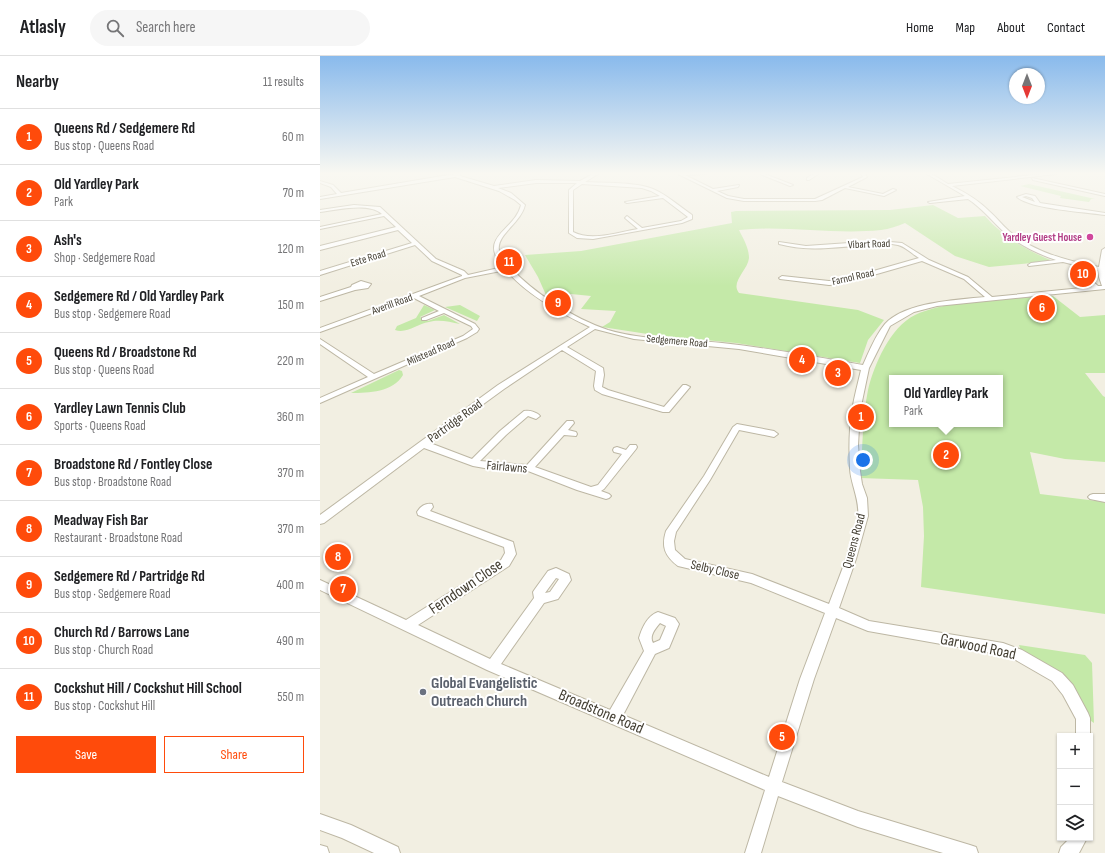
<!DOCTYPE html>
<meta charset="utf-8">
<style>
:root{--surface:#fff;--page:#f6f6f6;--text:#202124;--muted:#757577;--line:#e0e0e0;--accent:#ff4b0b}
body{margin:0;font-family:"Sofia Sans Condensed",sans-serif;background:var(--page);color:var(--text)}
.controls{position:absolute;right:12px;bottom:12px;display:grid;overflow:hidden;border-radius:0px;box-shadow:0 1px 3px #0004}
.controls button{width:36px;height:36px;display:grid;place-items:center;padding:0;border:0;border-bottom:1px solid var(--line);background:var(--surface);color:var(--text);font:20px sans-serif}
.compass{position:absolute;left:689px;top:12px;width:36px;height:36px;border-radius:50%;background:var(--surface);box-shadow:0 1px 3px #0004;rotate:180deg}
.you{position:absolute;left:543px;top:404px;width:14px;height:14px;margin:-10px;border:3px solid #fff;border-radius:50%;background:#1a73e8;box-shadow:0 0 0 6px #1a73e833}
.badge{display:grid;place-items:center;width:26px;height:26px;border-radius:50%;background:var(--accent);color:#fff;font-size:13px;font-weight:700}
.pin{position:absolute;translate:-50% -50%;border:2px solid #fff;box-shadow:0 1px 4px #0006}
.popup{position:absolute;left:569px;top:319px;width:114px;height:52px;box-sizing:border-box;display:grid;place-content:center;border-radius:0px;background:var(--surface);filter:drop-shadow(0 1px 3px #0005);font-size:13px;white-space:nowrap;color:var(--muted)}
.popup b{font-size:15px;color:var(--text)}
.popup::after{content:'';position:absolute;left:50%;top:100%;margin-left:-8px;border:8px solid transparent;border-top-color:var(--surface)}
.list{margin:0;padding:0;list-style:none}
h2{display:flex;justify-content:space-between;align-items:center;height:52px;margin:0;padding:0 16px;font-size:17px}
h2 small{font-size:13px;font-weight:400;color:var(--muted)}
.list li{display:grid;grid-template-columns:26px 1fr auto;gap:12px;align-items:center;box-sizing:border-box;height:56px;padding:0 16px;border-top:1px solid var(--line)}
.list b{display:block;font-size:15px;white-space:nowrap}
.list p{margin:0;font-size:13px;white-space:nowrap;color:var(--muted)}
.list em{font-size:13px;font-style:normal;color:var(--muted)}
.actions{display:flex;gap:8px;padding:12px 16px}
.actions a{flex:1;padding:9px 0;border:1px solid var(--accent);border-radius:0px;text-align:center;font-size:14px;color:var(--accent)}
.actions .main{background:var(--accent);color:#fff}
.icon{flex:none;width:22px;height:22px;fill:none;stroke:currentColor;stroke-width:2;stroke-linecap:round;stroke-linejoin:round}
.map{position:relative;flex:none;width:785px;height:797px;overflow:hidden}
header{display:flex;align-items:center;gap:24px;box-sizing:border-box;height:56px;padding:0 20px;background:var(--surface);border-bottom:1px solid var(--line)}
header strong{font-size:19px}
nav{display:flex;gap:22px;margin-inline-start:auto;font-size:14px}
.search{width:280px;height:36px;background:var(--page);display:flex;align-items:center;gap:10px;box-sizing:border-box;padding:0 14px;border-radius:22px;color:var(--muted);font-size:15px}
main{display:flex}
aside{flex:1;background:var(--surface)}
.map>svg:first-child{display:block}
.green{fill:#c4e9a8;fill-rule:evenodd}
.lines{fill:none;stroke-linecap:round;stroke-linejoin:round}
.minor-casing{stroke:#bdb7a4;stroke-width:2}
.minor{fill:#fff;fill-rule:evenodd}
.hotel-dot{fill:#d1479c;stroke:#fff;stroke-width:1.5}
.worship-dot{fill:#6b7280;stroke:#fff;stroke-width:1.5}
.labels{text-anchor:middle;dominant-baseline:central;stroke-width:4;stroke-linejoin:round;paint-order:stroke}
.far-hotel-label{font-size:11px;font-weight:bold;fill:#b23c85;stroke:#fff;text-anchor:end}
.far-street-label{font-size:11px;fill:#433e32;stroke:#fff}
.street-label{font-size:13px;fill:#433e32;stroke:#fff}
.near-street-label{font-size:16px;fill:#433e32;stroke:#fff}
.near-worship-label{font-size:16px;font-weight:bold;fill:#5b616d;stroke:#fff;text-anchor:start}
</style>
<header>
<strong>Atlasly</strong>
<div class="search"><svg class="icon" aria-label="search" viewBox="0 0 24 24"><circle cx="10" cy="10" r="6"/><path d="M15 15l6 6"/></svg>Search here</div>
<nav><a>Home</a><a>Map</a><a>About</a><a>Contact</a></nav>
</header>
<main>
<aside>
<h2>Nearby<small>11 results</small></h2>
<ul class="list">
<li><span class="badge">1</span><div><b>Queens Rd / Sedgemere Rd</b><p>Bus stop · Queens Road</p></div><em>60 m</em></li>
<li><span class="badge">2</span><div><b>Old Yardley Park</b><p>Park</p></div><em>70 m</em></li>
<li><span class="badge">3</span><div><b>Ash's</b><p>Shop · Sedgemere Road</p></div><em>120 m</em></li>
<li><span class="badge">4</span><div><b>Sedgemere Rd / Old Yardley Park</b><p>Bus stop · Sedgemere Road</p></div><em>150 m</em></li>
<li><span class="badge">5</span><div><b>Queens Rd / Broadstone Rd</b><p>Bus stop · Queens Road</p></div><em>220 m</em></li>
<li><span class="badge">6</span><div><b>Yardley Lawn Tennis Club</b><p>Sports · Queens Road</p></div><em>360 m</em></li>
<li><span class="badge">7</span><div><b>Broadstone Rd / Fontley Close</b><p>Bus stop · Broadstone Road</p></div><em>370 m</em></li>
<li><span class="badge">8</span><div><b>Meadway Fish Bar</b><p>Restaurant · Broadstone Road</p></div><em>370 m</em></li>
<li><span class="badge">9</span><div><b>Sedgemere Rd / Partridge Rd</b><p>Bus stop · Sedgemere Road</p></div><em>400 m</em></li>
<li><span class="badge">10</span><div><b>Church Rd / Barrows Lane</b><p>Bus stop · Church Road</p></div><em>490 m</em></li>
<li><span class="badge">11</span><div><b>Cockshut Hill / Cockshut Hill School</b><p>Bus stop · Cockshut Hill</p></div><em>550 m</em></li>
</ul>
<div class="actions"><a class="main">Save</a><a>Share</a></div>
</aside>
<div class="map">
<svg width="785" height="797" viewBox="0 0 785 797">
<rect width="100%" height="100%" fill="#f2efe2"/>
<path class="green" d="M709,128L775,143H771L769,146L740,142L741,140L700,130Z
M613,149L638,162L665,160C683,181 708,195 733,205L669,211L635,200L585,167C578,170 569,173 561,174C514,179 467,169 419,174C423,182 429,192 429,202C428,214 410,226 419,237L538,254L564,264L548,284L540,307L416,287L334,279L282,271L290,266L296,255L261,253L271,240L241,237L226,239L218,221L205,199L261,195L412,167L411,156L416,155L570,154Z
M733,240L760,261L785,259V317H765L783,340L785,341V406L745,403L710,396L720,438L785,446V558L601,531L604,480L603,451L598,424L540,422C543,393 542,363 548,334C554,309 570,271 595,259C629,243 694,243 733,240ZM572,322H680V368H572Z
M104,249L115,254L100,261L108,265L124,259L140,268C130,266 119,263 109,266C97,268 87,278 75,274L77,270L96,262Z
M140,249L160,260L157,265L125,251Z
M79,314L82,315L83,319C73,336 49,337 31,337Z
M699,589L765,599L772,607L774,667L771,665L761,645L701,595Z"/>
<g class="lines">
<defs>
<path id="minor" d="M134,118H140V120L174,130L216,124L260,125L273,118H278L265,126C285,127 315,126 333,133C347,139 359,150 372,159V163L362,167L273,183L257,182L249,177V134L257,127H216L178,132L191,137L205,149C201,167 176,179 179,194C180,202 186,206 190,211C213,237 255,263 288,274C325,285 365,283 402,287C449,292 496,301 543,309C549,296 555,280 565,268C585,246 637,244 665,241L644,223L602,205L522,228L509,229L460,223L459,222L462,220L509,225L522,224L599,202C592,198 586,191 578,189C565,186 549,189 535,190C509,192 485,195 459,188V186L486,190L558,185L582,187L609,204L648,221L672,241L772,231L765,224L761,217L763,211L743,206L709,210L708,209L711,207L736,204C718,198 699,189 684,176C672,165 662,152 648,143L610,147L608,146L645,140L607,118H612L628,128L723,118H736L632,130C646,137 658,144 669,155C676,161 682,169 689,175C714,196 747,205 779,211L782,194L785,192V233L617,250L594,256L570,270L549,312L540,355L538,389L540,415L542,428L547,442L548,460L536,503L519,552L549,565L683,587L702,594L742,617L753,629L768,657L770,662V680H756V663L743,639L732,625L694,603L683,599L548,575L516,562L494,623L462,726L538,755L650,789L656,791L658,797H623L538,771L458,740L441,797H425L445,734L167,614L0,534V524L86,564L181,504L185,497L184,491L98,459L97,456C100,451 105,447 112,448L113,451L110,455L193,486L196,498L189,510L98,569L170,603L214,542L213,536L215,533L228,515L236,512L249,518L251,524L238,543L224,547L181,608L290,654L324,595L319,582C322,572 327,560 338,556L355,562L359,568L349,592L335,598L303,659L449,721L480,623L505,557L431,527L358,510C345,500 341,491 346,475L384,420L413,371L417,368L454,375L458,378L454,381L419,374L390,424L356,476L354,485L355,494L365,503L432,518L509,548C519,521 533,489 538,461C540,444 531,429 530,413C529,394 529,374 532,355C534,341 538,327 541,314L419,293L314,283L275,273L247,291L283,312L284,319L282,331L288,334L344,351L363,329H366L370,331L349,356H343L282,338L275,334L274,330L276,315L242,294L184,333L110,387L152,403L180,375L204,355C209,354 217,356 220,360L216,363L208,360L186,379L160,405L207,409L247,365H253L254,367L248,374L256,376L257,378L256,380L244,379L215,411L271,431L278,429L302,398L294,396L293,394L294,392L297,391L306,394L310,389H316L317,391L316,393L284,433L281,435L289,438L291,440L289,442L286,443L257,434L208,415L170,413L153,410L104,392L4,467L0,468V459L178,329L270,271C240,257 207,239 186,214L145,222L99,240L155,268L159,273L157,276L147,282L0,347V342L48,321L0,288V283L54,318L143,280L153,273L151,270L124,257L106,264H102V262L119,255L94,242L0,276V272L142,220V219L112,205L95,189L0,219V215L92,187L78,174L0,194V190L76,171L64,160L0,173V171L62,158C49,146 17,154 0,156V154L34,149L60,151L116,203L144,215L148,219L183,211C157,180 195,175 201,149L195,144L179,135L135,121L0,143V141L17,138L11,131L0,127V125L13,129L21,137ZM262,128L322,132L331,135L340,140L305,146L307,147L343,142L368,161L361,165L322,172L307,160L305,162L318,173C298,176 272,186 253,176V134ZM768,212L778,214L779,221L782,230H778L769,222L767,217ZM236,522L239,523L230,536L225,537ZM340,567L346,570L340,584L333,587C329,580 335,573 340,567Z
M358,118H385L365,119L393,133L419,129L418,131L397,135L408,140L424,143H495L543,121L541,118H545L547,121L528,131L563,138L573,133L576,134L564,140L525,132L502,144L495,145H424L407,142Z
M440,118H445L473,129L470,130Z
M493,118H498L489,124H487V122Z
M712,122L785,138V140L713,124Z
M706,138L715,140L720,147L785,157V159C765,156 710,153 697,141ZM706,140L712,142L715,146L702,141Z
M41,225L51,228L48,232L35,234L0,245V241L31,231L32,229Z
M773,438H785V446L770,443L768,441L770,439Z
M0,758L31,769L78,791L80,797H54L22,782L0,774Z
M750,782H767L759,797H739L741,791Z
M0,789L7,791L9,797H0Z"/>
</defs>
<use href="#minor" class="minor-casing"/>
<use href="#minor" class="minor"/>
</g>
<linearGradient id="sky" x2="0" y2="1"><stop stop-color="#89baec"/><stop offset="0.51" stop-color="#f9f8f2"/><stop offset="1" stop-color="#f9f8f2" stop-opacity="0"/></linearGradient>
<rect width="785" height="230" fill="url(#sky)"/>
<circle class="hotel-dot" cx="770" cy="181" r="4"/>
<circle class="worship-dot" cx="103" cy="636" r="4"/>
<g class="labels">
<g class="far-hotel-label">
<text x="762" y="181">Yardley Guest House</text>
</g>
<g class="far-street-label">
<text transform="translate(549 188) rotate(-2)">Vibart Road</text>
<text transform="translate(48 202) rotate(-17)">Este Road</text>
<text transform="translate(533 221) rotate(-13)">Farnol Road</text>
<text transform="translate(72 248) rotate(-20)">Averill Road</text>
<text transform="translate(357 285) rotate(5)">Sedgemere Road</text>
<text transform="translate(111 296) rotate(-24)">Milstead Road</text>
</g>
<g class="street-label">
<text transform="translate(135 365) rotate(-36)">Partridge Road</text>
<text transform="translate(187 411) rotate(5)">Fairlawns</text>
<text transform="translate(534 485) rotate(-75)">Queens Road</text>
<text transform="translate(395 514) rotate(13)">Selby Close</text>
</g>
<g class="near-street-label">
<text transform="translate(146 531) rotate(-34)">Ferndown Close</text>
<text transform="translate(658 591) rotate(12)">Garwood Road</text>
<text transform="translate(281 656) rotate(23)">Broadstone Road</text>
</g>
<g class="near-worship-label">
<text x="111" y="627">Global Evangelistic<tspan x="111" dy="18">Outreach Church</tspan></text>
</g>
</g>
</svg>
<div class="controls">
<button>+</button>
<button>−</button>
<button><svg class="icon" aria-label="layers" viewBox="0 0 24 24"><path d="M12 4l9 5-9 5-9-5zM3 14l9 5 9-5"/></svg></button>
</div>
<svg class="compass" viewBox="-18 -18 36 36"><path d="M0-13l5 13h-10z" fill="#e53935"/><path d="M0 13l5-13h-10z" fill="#757577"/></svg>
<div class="you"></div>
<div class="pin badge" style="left:541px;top:361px">1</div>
<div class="pin badge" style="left:626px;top:399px">2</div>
<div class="popup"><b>Old Yardley Park</b>Park</div>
<div class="pin badge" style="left:518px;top:317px">3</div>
<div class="pin badge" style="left:482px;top:304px">4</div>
<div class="pin badge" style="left:462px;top:681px">5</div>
<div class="pin badge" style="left:722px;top:252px">6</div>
<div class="pin badge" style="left:23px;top:533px">7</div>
<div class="pin badge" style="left:18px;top:501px">8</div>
<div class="pin badge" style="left:238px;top:247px">9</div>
<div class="pin badge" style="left:763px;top:218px">10</div>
<div class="pin badge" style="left:189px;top:206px">11</div>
</div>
</main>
